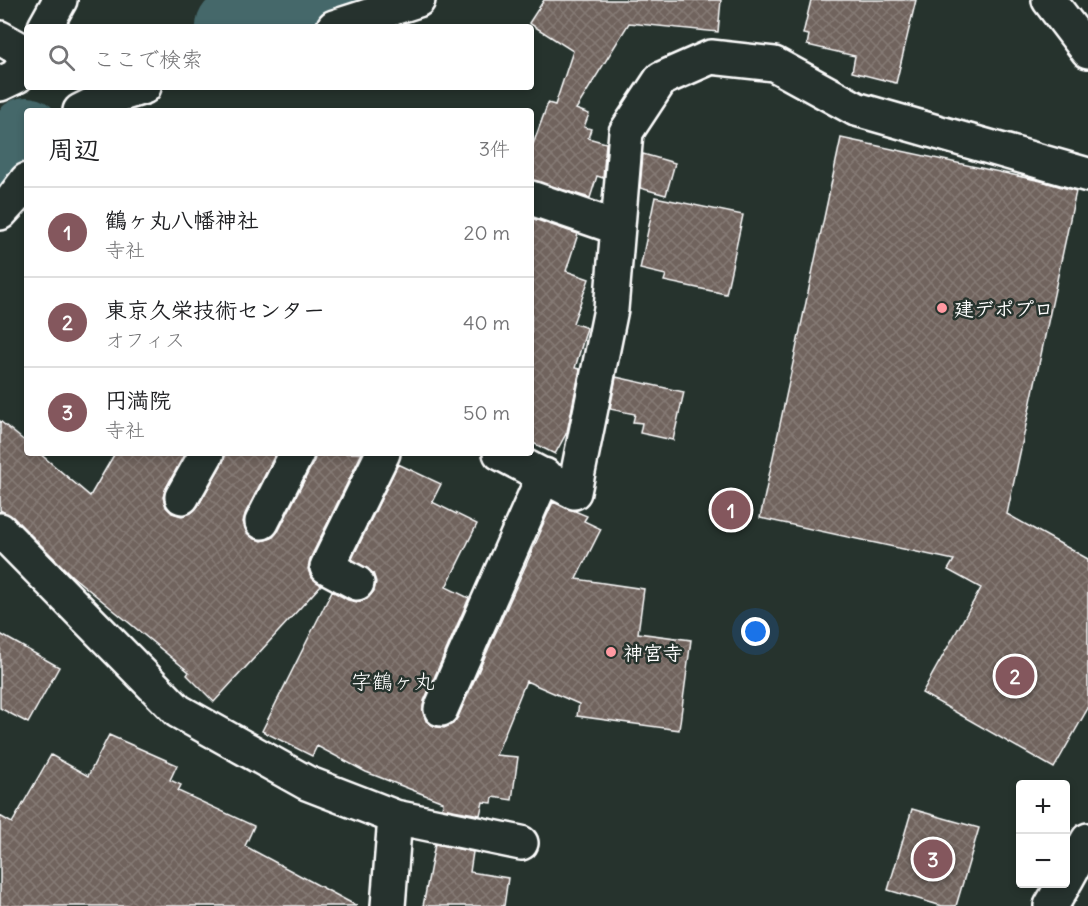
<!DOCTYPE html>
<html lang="ja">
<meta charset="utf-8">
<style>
:root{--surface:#fff;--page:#f6f6f6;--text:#202124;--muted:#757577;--line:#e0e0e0;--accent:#84575d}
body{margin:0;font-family:Delius,"Klee One",sans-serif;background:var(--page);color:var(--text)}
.controls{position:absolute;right:18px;bottom:18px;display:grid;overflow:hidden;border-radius:6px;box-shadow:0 3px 9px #0003}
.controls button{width:54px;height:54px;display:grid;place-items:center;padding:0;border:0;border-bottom:2px solid var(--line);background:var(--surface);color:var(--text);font:30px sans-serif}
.you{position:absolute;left:756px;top:632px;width:21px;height:21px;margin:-15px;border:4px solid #fff;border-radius:50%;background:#1a73e8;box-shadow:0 0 0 9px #1a73e833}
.badge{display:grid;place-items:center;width:39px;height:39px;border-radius:50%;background:var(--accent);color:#fff;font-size:20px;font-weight:700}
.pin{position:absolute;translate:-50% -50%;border:3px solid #fff;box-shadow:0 2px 6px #0006}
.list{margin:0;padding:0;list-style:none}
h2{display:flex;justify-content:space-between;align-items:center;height:78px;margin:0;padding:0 24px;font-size:26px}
h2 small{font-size:20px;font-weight:400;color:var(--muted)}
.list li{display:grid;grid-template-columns:39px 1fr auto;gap:18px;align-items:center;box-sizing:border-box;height:90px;padding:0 24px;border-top:2px solid var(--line)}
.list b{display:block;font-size:22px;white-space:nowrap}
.list p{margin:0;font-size:20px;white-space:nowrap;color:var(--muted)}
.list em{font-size:20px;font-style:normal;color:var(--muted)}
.icon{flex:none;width:33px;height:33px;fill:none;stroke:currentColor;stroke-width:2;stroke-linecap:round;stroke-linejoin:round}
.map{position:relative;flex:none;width:1088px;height:906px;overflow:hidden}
.search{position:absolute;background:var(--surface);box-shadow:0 3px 9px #0003;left:24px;top:24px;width:510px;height:66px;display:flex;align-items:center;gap:15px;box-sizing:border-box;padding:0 21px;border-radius:6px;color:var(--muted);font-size:22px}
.panel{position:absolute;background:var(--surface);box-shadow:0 3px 9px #0003;left:24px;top:108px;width:510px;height:348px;border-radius:6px}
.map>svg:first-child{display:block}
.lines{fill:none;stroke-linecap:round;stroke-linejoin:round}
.river{stroke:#44686a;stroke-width:72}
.building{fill:url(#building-cross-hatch);stroke:#fff;stroke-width:1.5}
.minor-casing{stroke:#fff;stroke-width:38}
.major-casing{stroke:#fff;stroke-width:38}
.minor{stroke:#26332d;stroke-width:33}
.major{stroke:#26332d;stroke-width:33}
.poi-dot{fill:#ff9aa2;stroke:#26332d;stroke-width:2}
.labels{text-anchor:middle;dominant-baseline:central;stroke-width:5;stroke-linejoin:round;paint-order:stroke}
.poi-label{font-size:20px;font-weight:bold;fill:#fff;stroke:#26332d;text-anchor:start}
.neighbourhood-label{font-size:21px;fill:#fff;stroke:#26332d}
</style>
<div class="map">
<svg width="1088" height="906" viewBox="0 0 1088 906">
<defs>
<pattern id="building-cross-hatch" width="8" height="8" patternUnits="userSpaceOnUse" patternTransform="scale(1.5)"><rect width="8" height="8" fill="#70635d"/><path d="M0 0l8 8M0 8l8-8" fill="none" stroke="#857a75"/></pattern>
</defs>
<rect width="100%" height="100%" fill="#26332d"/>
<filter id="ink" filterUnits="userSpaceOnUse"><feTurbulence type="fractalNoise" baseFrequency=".0167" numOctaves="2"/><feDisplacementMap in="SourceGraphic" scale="12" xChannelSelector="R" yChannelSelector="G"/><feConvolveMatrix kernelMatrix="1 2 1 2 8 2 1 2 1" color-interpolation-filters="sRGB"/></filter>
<g filter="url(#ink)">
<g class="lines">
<path class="river" d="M232,27L339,0
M0,168L18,148L27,133"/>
</g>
<path class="building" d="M544,0H721L718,32L629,23L576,109L589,114L584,127L591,129L588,138L606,143L603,178L597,176L590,198L531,180V150L548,103L555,105L573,51L529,23Z
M811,0H916L896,83L852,72L855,56L807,45L809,35L803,34Z
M841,138L1041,181L1076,191L1007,514L1088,559V708L1054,768L922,693L981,588L948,570L954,560L760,518Z
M643,154L675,163L666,195L640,188Z
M655,197L743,215L726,294L664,281L666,275L640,269Z
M531,218L578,234L566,271L589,279L573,323L587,328L575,368L580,369L567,432L555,454L531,442Z
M616,377L684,392L673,440L640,433L642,423L633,422L635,414L610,409Z
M0,421L27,443V453H39L90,496L115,453H185L166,488L163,497L166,507L172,513L182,516L191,513L198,506L223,462L226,453H276L245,514L243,522L247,533L253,538L262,541L272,538L279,530L314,461L316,453H362L310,559L308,569L311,577L321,585L214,702L187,675L189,672L72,576L13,517L0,510Z
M398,464L441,484L432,502L477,524L446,587L469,598L424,701L423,712L426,721L434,726L444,728L453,724L458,717L541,531H540L553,502L587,516L584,521L601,529L576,579L644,589L638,633L691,640L679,730L577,716L579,704L526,681L496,755L518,757L512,800L493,797L492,803L483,802L480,815L442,808L443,802L438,800L366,772L317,746L312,756L262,731L332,591L348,600L357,602L367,599L374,591L376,582L373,573L352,559Z
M0,634L59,667L28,723L0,708Z
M109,735L177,765L170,780L181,785L178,791L254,826L245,846L357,906H0V816L12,823L51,755L88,776Z
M912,809L979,828L956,906H942L888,890Z
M435,844L473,852L470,872L508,878L504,906H423Z"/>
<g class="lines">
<defs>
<path id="minor" d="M45,27L60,0
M334,27L418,0
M0,38L27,53
M0,84L17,76L27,58
M80,111L102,100L144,87
M531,198L618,228
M0,213L12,200L27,180
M500,453L574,492L611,309L626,132L661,79L711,57L774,64L856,109L1088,175
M182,497L207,453
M262,522L297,453
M0,530L178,711L307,783L395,817L521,843
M357,583L327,567L383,453
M441,709L544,475
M1066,880L1088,840
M388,906L395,817
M1051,906L1064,884"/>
<path id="major" d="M1049,0L1088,51"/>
</defs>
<use href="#minor" class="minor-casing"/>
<use href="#major" class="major-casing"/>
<use href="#minor" class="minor"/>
<use href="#major" class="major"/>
</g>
</g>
<g class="poi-dot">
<circle cx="942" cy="308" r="6"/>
<circle cx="611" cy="652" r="6"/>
</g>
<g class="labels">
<g class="poi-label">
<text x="954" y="308">建デポプロ</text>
<text x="623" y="652">神宮寺</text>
</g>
<g class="neighbourhood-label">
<text x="393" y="681">字鶴ヶ丸</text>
</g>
</g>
</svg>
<div class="controls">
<button>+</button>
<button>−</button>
</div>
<div class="you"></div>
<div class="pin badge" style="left:731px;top:510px">1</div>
<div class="pin badge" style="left:1015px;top:676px">2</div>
<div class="pin badge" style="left:933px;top:859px">3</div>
<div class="search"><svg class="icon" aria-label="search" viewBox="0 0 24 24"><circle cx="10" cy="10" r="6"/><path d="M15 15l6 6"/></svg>ここで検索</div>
<section class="panel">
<h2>周辺<small>3件</small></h2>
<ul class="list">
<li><span class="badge">1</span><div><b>鶴ヶ丸八幡神社</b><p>寺社</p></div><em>20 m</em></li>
<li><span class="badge">2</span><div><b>東京久栄技術センター</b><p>オフィス</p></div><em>40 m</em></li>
<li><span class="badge">3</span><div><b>円満院</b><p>寺社</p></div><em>50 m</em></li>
</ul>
</section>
</div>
